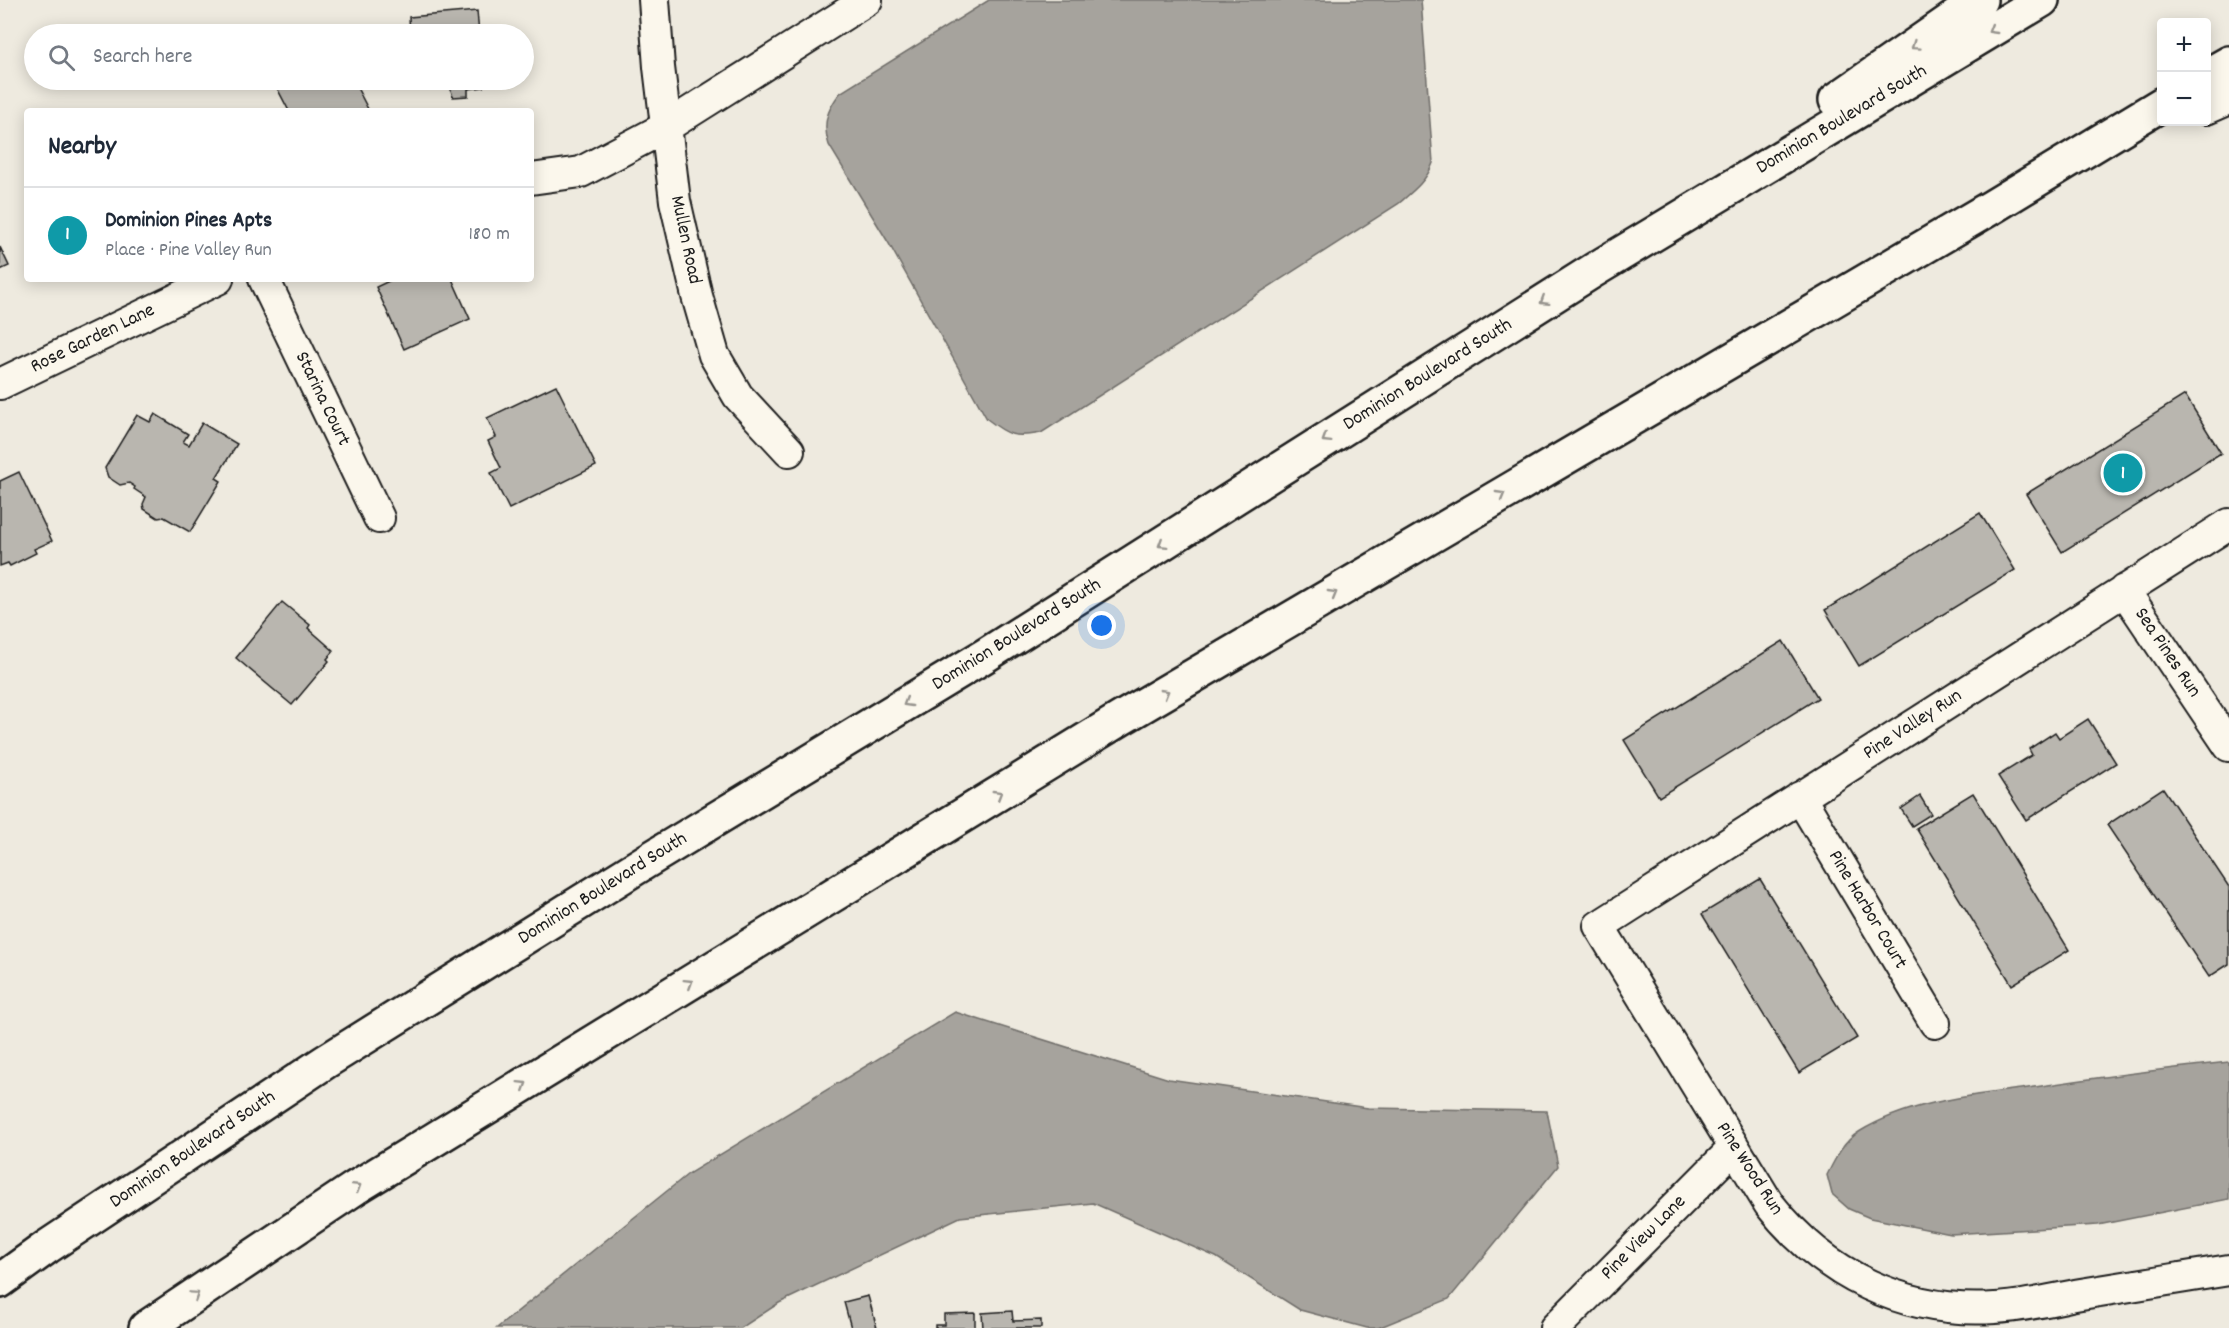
<!DOCTYPE html>
<meta charset="utf-8">
<style>
:root{--surface:#fff;--page:#f6f6f7;--text:#1f2937;--muted:#747a83;--line:#e0e1e3;--accent:#0f766e}
body{margin:0;font-family:Dekko,sans-serif;background:var(--page);color:var(--text)}
.controls{position:absolute;right:18px;top:18px;display:grid;overflow:hidden;border-radius:6px;box-shadow:0 3px 15px #0003}
.controls button{width:54px;height:54px;display:grid;place-items:center;padding:0;border:0;border-bottom:2px solid var(--line);background:var(--surface);color:var(--text);font:30px sans-serif}
.you{position:absolute;left:1102px;top:626px;width:21px;height:21px;margin:-15px;border:4px solid #fff;border-radius:50%;background:#1a73e8;box-shadow:0 0 0 9px #1a73e833}
.badge{display:grid;place-items:center;width:39px;height:39px;border-radius:50%;background:var(--accent);color:#fff;font-size:20px;font-weight:700}
.pin{position:absolute;translate:-50% -50%;border:3px solid #fff;box-shadow:0 2px 6px #0006}
.list{margin:0;padding:0;list-style:none}
h2{display:flex;justify-content:space-between;align-items:center;height:78px;margin:0;padding:0 24px;font-size:26px}
h2 small{font-size:20px;font-weight:400;color:var(--muted)}
.list li{display:grid;grid-template-columns:39px 1fr auto;gap:18px;align-items:center;box-sizing:border-box;height:96px;padding:0 24px;border-top:2px solid var(--line)}
.list b{display:block;font-size:22px;white-space:nowrap}
.list p{margin:0;font-size:20px;white-space:nowrap;color:var(--muted)}
.list em{font-size:20px;font-style:normal;color:var(--muted)}
.icon{flex:none;width:33px;height:33px;fill:none;stroke:currentColor;stroke-width:2;stroke-linecap:round;stroke-linejoin:round}
.map{position:relative;flex:none;width:2229px;height:1328px;overflow:hidden}
.search{position:absolute;background:var(--surface);box-shadow:0 3px 15px #0003;left:24px;top:24px;width:510px;height:66px;display:flex;align-items:center;gap:15px;box-sizing:border-box;padding:0 21px;border-radius:33px;color:var(--muted);font-size:22px}
.panel{position:absolute;background:var(--surface);box-shadow:0 3px 15px #0003;left:24px;top:108px;width:510px;height:174px;border-radius:6px}
.map>svg:first-child{display:block}
.water{fill:#a6a39d;stroke:#6f6d69;stroke-width:1.5}
.building{fill:#b9b6af;stroke:#1c1c1c;stroke-width:1.5}
.lines{fill:none;stroke-linecap:round;stroke-linejoin:round}
.minor-casing{stroke:#1c1c1c;stroke-width:34}
.motorway-casing{stroke:#1c1c1c;stroke-width:38}
.minor{stroke:#fbf7ec;stroke-width:30}
.motorway{stroke:#fbf7ec;stroke-width:33}
.oneway{stroke:#97948e}
.labels{text-anchor:middle;dominant-baseline:central;stroke-width:4.5;stroke-linejoin:round;paint-order:stroke}
.street-label{font-size:20px;fill:#1c1c1c;stroke:#fbf7ec}
</style>
<div class="map">
<svg width="2229" height="1328" viewBox="0 0 2229 1328">
<rect width="100%" height="100%" fill="#eeeadf"/>
<filter id="ink" filterUnits="userSpaceOnUse"><feTurbulence type="fractalNoise" baseFrequency=".0167" numOctaves="2"/><feDisplacementMap in="SourceGraphic" scale="12" xChannelSelector="R" yChannelSelector="G"/><feConvolveMatrix kernelMatrix="1 2 1 2 8 2 1 2 1" color-interpolation-filters="sRGB"/></filter>
<g filter="url(#ink)">
<path class="water" d="M989,0H1421L1433,163C1426,182 1412,192 1398,204L1041,433C1014,438 1009,436 987,419L888,242L829,145C822,124 827,110 840,93Z
M955,1012L1169,1079L1368,1108L1547,1111L1558,1166L1449,1299L1378,1328H1367L1300,1310L1216,1257L1093,1203L960,1217L779,1303L741,1328H497L688,1174Z
M2229,1062V1199L2098,1225L1951,1234L1870,1218L1849,1209L1832,1194L1827,1175C1835,1159 1843,1142 1859,1132C1911,1100 1976,1095 2035,1087C2099,1077 2164,1069 2229,1062Z"/>
<path class="building" d="M477,11L479,34H410L409,17Z
M284,80H353L369,111H289L275,84Z
M414,80H483V87L468,89V96L453,97L450,87L415,89Z
M0,247L9,266L0,270Z
M393,279H452L470,319L404,349L376,287Z
M556,385L596,466L509,509L491,473L501,468L488,441L496,437L487,418Z
M2185,395L2221,453L2062,552L2026,494Z
M155,414L188,434L183,442L189,445L202,423L237,444L216,478L221,481L190,532L164,517L158,518L144,509L143,504L146,497L134,489L135,487L129,483L120,485L108,477L105,468L137,415L150,422Z
M19,472L52,541L34,549L36,553L10,566L8,563L0,566V481Z
M1980,513L2015,570L1859,666L1825,610Z
M282,602L310,625L308,628L334,651L327,659L329,661L292,705L236,658Z
M1783,641L1818,698L1659,797L1624,740Z
M2088,719L2116,763L2026,820L1998,776L2032,755L2029,749L2055,732L2059,738Z
M2163,788L2229,887V964L2209,977L2107,825Z
M1973,793L2069,950L2012,985L1916,828Z
M1920,796L1931,814L1912,826L1901,809Z
M1760,879L1857,1038L1799,1073L1702,914Z
M868,1296L877,1328H851L844,1302Z
M1012,1311L1013,1321L1041,1320V1328H983L982,1313Z
M975,1313V1328H935V1325H944V1314Z"/>
<g class="lines">
<defs>
<path id="minor" d="M654,0L659,67L675,201L697,296L714,355L738,396L789,451
M531,179L581,172L666,127L867,0
M264,279L379,518
M0,384L218,279
M2229,524L1599,926L1769,1204C1825,1275 1904,1314 1995,1308C2023,1307 2053,1299 2081,1294C2130,1286 2180,1278 2229,1270
M2124,590L2229,746
M1800,797L1935,1023
M1555,1328L1734,1148"/>
<path id="motorway" d="M2206,76L2229,63
M1836,100L1980,0
M2206,107L2229,97
M0,1281L47,1247L325,1062L645,862L986,655L1594,270L2042,0
M146,1328L355,1188L1120,719L1992,207L2162,104"/>
</defs>
<use href="#minor" class="minor-casing"/>
<use href="#motorway" class="motorway-casing"/>
<use href="#minor" class="minor"/>
<use href="#motorway" class="motorway"/>
</g>
<defs><path id="oneway-chevron" d="M-2-3.5L2.5 0L-2 3.5" fill="none" stroke-width="1.6" stroke-linecap="round" stroke-linejoin="round" transform="scale(1.5)"/></defs>
<g class="oneway">
<use href="#oneway-chevron" transform="translate(1992 30) rotate(149)"/>
<use href="#oneway-chevron" transform="translate(1915 46) rotate(145)"/>
<use href="#oneway-chevron" transform="translate(1544 301) rotate(148)"/>
<use href="#oneway-chevron" transform="translate(1326 439) rotate(148)"/>
<use href="#oneway-chevron" transform="translate(1501 495) rotate(-30)"/>
<use href="#oneway-chevron" transform="translate(1162 544) rotate(148)"/>
<use href="#oneway-chevron" transform="translate(1333 594) rotate(-30)"/>
<use href="#oneway-chevron" transform="translate(1165 693) rotate(-30)"/>
<use href="#oneway-chevron" transform="translate(907 703) rotate(149)"/>
<use href="#oneway-chevron" transform="translate(998 794) rotate(-31)"/>
<use href="#oneway-chevron" transform="translate(689 983) rotate(-32)"/>
<use href="#oneway-chevron" transform="translate(523 1085) rotate(-32)"/>
<use href="#oneway-chevron" transform="translate(357 1187) rotate(-32)"/>
<use href="#oneway-chevron" transform="translate(195 1295) rotate(-34)"/>
</g>
</g>
<g class="labels">
<g class="street-label">
<text transform="translate(1842 120) rotate(-31)">Dominion Boulevard South</text>
<text transform="translate(685 240) rotate(78)">Mullen Road</text>
<text transform="translate(93 339) rotate(-26)">Rose Garden Lane</text>
<text transform="translate(1428 375) rotate(-32)">Dominion Boulevard South</text>
<text transform="translate(322 399) rotate(64)">Starina Court</text>
<text transform="translate(1017 635) rotate(-32)">Dominion Boulevard South</text>
<text transform="translate(2167 653) rotate(56)">Sea Pines Run</text>
<text transform="translate(1913 725) rotate(-33)">Pine Valley Run</text>
<text transform="translate(603 889) rotate(-32)">Dominion Boulevard South</text>
<text transform="translate(1867 910) rotate(59)">Pine Harbor Court</text>
<text transform="translate(193 1150) rotate(-34)">Dominion Boulevard South</text>
<text transform="translate(1749 1169) rotate(57)">Pine Wood Run</text>
<text transform="translate(1644 1238) rotate(-45)">Pine View Lane</text>
</g>
</g>
</svg>
<div class="controls">
<button>+</button>
<button>−</button>
</div>
<div class="you"></div>
<div class="pin badge" style="left:2123px;top:473px;background:#0f9aa8">1</div>
<div class="search"><svg class="icon" aria-label="search" viewBox="0 0 24 24"><circle cx="10" cy="10" r="6"/><path d="M15 15l6 6"/></svg>Search here</div>
<section class="panel">
<h2>Nearby<small></small></h2>
<ul class="list">
<li><span class="badge" style="background:#0f9aa8">1</span><div><b>Dominion Pines Apts</b><p>Place · Pine Valley Run</p></div><em>180 m</em></li>
</ul>
</section>
</div>
